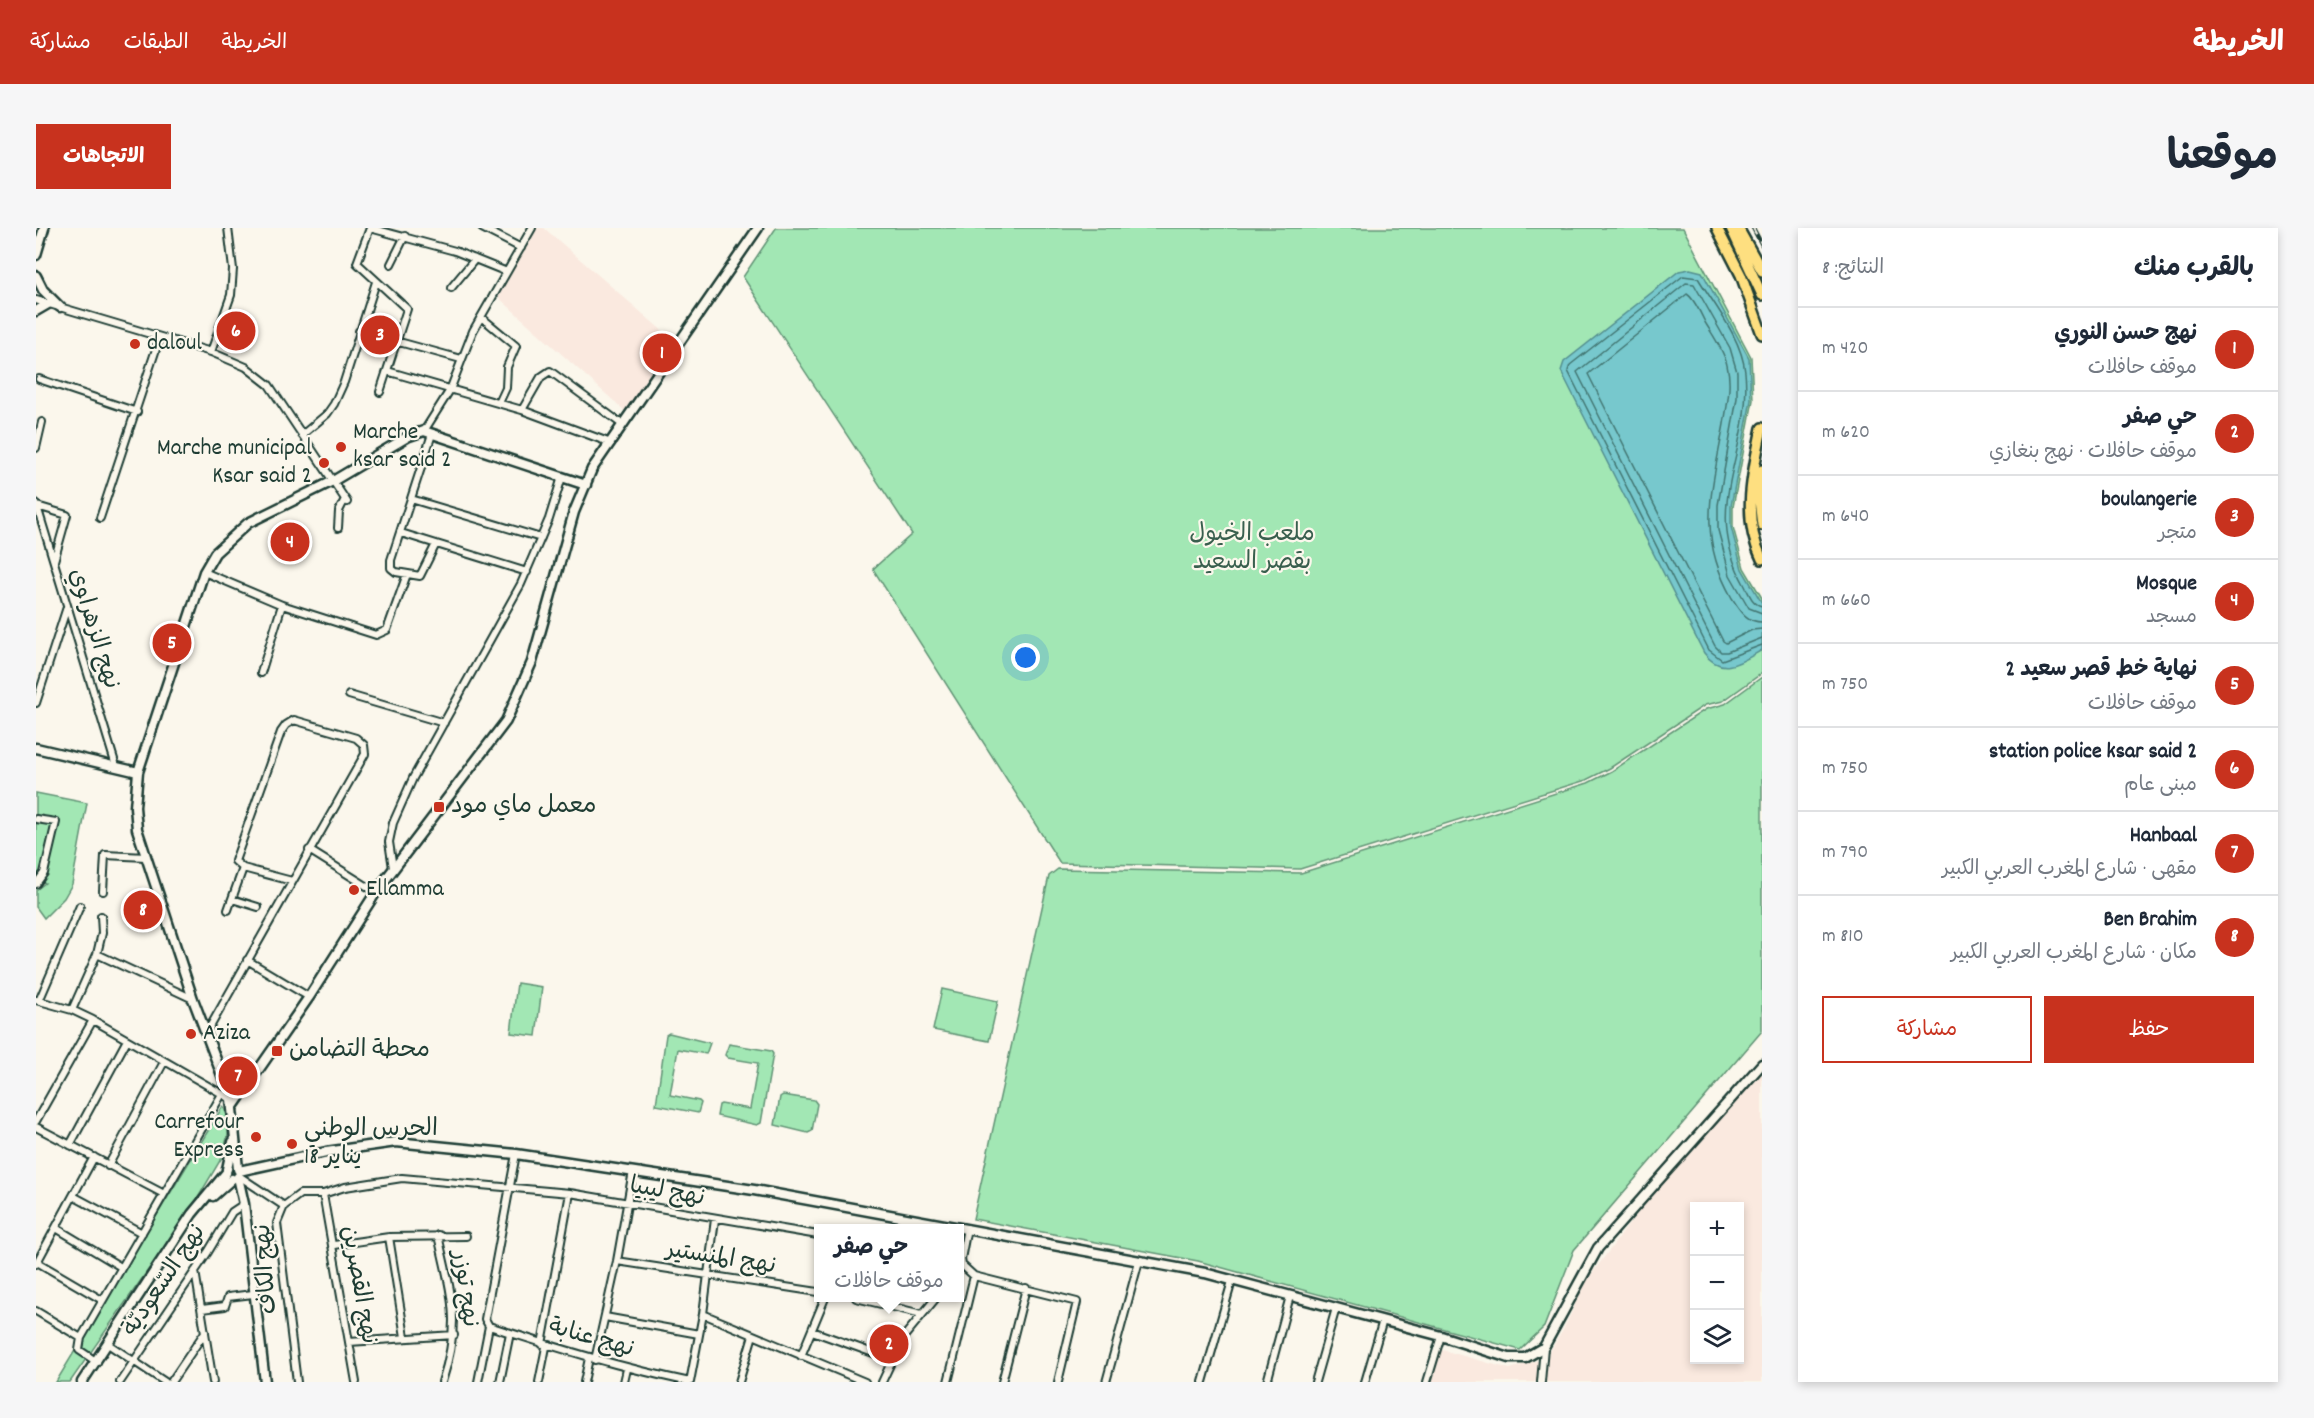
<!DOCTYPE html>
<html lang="ar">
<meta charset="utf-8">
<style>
:root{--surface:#fff;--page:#f6f6f7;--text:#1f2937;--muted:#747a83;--line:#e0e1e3;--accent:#c8321e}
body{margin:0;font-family:Dekko,"Playpen Sans Arabic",sans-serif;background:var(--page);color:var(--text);direction:rtl}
.controls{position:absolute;right:18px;bottom:18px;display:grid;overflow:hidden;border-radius:0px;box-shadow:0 3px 9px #0003}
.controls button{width:54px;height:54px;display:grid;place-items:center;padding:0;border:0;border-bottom:2px solid var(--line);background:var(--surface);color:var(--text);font:30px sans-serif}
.you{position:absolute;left:990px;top:430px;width:21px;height:21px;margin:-15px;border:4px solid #fff;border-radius:50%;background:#1a73e8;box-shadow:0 0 0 9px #1a73e833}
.badge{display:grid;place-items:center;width:39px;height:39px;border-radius:50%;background:var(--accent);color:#fff;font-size:20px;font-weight:700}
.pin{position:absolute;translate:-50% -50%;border:3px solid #fff;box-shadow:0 2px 6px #0006}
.popup{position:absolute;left:778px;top:996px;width:150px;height:78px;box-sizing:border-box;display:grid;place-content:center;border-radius:0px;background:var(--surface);filter:drop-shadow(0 2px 4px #0005);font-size:20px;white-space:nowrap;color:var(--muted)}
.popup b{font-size:22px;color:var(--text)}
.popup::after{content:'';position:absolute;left:50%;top:100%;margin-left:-12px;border:12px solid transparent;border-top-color:var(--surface)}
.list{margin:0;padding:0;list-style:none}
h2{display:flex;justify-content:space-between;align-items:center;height:78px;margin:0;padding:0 24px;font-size:26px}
h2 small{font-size:20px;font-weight:400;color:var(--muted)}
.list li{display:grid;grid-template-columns:39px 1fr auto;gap:18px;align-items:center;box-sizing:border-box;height:84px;padding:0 24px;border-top:2px solid var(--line)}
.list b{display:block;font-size:22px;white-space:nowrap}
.list p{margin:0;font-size:20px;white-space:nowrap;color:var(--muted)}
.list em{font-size:20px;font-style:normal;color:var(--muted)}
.actions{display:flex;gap:12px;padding:18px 24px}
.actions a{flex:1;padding:14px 0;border:2px solid var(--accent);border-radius:0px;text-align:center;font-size:21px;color:var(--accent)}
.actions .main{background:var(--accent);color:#fff}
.icon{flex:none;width:33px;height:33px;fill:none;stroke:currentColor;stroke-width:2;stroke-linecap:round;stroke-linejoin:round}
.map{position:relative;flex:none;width:1726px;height:1154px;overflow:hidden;direction:ltr;border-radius:0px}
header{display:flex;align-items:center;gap:36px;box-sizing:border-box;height:84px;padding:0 30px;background:var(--accent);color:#fff}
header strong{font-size:28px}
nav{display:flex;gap:33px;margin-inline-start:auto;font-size:21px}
.intro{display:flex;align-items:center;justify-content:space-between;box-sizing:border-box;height:144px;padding:0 36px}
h1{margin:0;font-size:42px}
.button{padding:15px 27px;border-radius:0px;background:var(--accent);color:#fff;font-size:21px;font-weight:700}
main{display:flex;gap:36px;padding:0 36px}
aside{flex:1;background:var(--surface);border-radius:0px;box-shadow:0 3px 9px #0003}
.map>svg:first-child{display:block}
.built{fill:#fae9df;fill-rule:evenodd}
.green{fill:#a2e7b4;stroke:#609274;stroke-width:1.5}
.water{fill:#77c8cd;stroke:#549090;stroke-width:1.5}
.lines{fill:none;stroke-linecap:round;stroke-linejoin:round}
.shore{stroke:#427571;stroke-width:1.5}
.street-casing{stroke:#1f3d34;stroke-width:10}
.secondary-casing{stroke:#1f3d34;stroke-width:13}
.primary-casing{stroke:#1f3d34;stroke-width:14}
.street{stroke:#fbf7ec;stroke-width:6}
.secondary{stroke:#fbf7ec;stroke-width:8}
.primary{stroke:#fedf80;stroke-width:9}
.rail-casing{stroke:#1f3d34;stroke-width:4.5}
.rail{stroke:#fbf7ec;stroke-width:2;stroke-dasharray:7;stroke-linecap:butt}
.poi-dot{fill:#c8321e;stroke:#fbf7ec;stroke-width:2}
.labels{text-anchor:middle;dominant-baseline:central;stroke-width:4.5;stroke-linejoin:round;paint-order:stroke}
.poi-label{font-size:24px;fill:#1f3d34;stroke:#fbf7ec;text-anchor:start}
.park-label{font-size:24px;fill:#395f4e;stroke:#fbf7ec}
.street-label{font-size:24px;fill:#1f3d34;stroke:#fbf7ec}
</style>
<header>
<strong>الخريطة</strong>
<nav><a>الخريطة</a><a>الطبقات</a><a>مشاركة</a></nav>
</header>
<div class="intro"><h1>موقعنا</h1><a class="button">الاتجاهات</a></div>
<main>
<aside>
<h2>بالقرب منك<small>النتائج: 8</small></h2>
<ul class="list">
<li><span class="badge">1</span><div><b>نهج حسن النوري</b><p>موقف حافلات</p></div><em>420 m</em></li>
<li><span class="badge">2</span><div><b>حي صفر</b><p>موقف حافلات · نهج بنغازي</p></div><em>620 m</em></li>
<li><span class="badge">3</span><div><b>boulangerie</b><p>متجر</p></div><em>640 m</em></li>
<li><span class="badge">4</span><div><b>Mosque</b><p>مسجد</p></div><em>660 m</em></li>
<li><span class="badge">5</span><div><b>نهاية خط قصر سعيد 2</b><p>موقف حافلات</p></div><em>750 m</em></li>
<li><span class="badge">6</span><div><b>station police ksar said 2</b><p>مبنى عام</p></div><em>750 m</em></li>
<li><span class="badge">7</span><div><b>Hanbaal</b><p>مقهى · شارع المغرب العربي الكبير</p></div><em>790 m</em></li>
<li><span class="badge">8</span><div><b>Ben Brahim</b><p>مكان · شارع المغرب العربي الكبير</p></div><em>810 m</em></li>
</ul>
<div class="actions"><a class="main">حفظ</a><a>مشاركة</a></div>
</aside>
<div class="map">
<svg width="1726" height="1154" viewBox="0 0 1726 1154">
<rect width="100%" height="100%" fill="#fbf7ec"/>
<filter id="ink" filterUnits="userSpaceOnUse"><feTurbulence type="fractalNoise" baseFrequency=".0167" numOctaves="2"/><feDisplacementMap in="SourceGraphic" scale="12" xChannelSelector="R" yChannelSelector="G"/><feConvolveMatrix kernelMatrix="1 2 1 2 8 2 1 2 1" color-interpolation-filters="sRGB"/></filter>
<g filter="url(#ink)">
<path class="built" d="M499,0H508L637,112L590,184L462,69Z
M1726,838V1154H1393L1403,1121L1474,1141L1510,1130L1527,1102L1551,1052L1606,979ZM1658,978H1704V1132H1658Z"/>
<path class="green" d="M740,0H1647L1715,129L1717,172L1697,279V299L1708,340L1726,370V445L1687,473L1669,477L1574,540L1550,552L1264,641L1024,635L837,341L876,306L707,49Z
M1726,449V803L1538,1022L1508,1099L1484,1122L1162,1033L937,991L1013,648L1022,641L1265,645L1552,555L1576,543L1670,481L1689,476Z
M0,565L51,575L36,656L28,670L8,690L0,679V662L9,655L0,651Z
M481,755L506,759L500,808L475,805Z
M906,761L962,773L953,813L897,802Z
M633,805L674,815L670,826L642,821L634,867L663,873L665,875L662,885L620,877L630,807Z
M693,816L735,823L737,826L725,895L721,897L681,888L683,877L685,876L714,881L722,835L692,830L689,827Z
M747,867L778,872L781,876L776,903L772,905L739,897L744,869Z
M187,878L192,889V907L185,931L160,973L34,1154H20Z"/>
<path class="water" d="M1654,41L1666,44L1713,130L1715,172L1695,278V299L1706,341L1726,375V422C1705,434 1686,449 1668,425L1525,143L1528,134L1643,43Z"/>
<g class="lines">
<path class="shore" d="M1726,378C1717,377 1713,366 1709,358C1663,276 1717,223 1709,144C1706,111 1679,78 1662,50L1647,48L1534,137L1532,143L1673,422L1686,432L1726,417
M1726,385L1713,380L1694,347L1682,302V277L1701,170V144L1694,120L1658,56L1650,55L1541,144L1679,418L1685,424H1691L1726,410
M1726,394C1710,394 1704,382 1696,370C1660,307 1676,262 1688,196C1691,177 1696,157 1691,137C1688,123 1678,109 1670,96C1665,87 1659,71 1651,66L1552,146L1687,413L1690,415L1716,402L1726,401"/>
<defs>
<path id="street" d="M334,0L321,35L371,81L344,164
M334,0L419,23L471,44
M446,0L485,20
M355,36L369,8
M415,60L439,31
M0,72L175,124L210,139L233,157L311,274
M445,89L480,118L471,139L470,160L463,175
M323,103L425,131
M175,124L195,67L197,41L192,0
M351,143L486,182L575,215
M3,151L101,184
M486,182L505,149L514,143L587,197
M388,203L414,162L437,103L496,0
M396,206L355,332V340L360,344L384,348L400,316
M266,207L291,186L298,176L308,154L340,54
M0,220L6,194
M375,271L505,310
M0,275L80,538
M1,278L31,287L18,333
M64,290L124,109
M302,300L303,283L309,271
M365,305L491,344
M168,344L246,377L340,407L351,402L371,346
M225,445L246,377
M313,467L408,495
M0,475L31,379
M0,591L20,594L8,645L0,656
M273,622L340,664
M357,640L353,614L357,595L377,550L485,356L513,291L526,249
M67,663L69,627L110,629
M196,671L222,679
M192,682L207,640
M61,726L66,705L65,688
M211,732L273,769
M0,772L36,782L57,792L195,871
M3,773L44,678
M36,782L61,726L157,771
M170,806L329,526L328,517L320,510L258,492L250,497L245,504L199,633L207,640L256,653
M0,893L57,792
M0,899L128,966
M34,917L91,812
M480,926L449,1091L453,1098C521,1120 583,1139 654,1154L667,1086L679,991
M72,938L128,834
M203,948L248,978
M287,966L320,1154
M37,968L106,1005
M20,1000L85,1039
M402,1007C415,1067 426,1093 406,1154
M353,1009L369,1109
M298,1017L353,1009L430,1008
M925,1031L926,1037L938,1048L1041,1074L1022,1154
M925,1031L931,1000
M581,1033L782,1064
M1,1034L66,1072
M0,1036L58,929
M159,1043L177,1154
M820,1070L886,1086
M166,1081L189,1078L192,1069L217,1066
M0,1083L45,1110
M667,1086L829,1154
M569,1089L663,1106
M776,1103L854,1131
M313,1114L418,1107
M72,1116L129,1154
M506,1116L534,965
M765,1128L789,1070
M559,1132L581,1033L597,943
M61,1134L43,1122L45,1110L186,866
M84,1154L172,1024L196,984L208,976
M135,1154L169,1104
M261,1154L241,995L248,978L264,966H287L309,959L366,950L534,965L782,1007
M442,1154L453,1098
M464,1154L474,1105
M503,1154L510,1119
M548,1154L553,1130
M588,1154L591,1141
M703,1154L717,1107
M846,1154L866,1111L900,1070
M912,1154L938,1048
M966,1154L990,1060
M1070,1154L1103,1033
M1167,1154L1196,1053
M1231,1154L1254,1068
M1279,1154L1300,1080
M1329,1154L1347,1092
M1391,1154L1405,1108
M1505,1154L1508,1119"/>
<path id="secondary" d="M0,27L8,0
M0,48L7,62L24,79
M0,83L12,76
M0,520L102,544L99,579L101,601L157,771L195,871L202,941
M102,544L168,344L179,325L212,295L297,253L373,208L388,203L550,257
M196,880L273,769L340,664L470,493L496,434L538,284L556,241L722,0
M191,941L197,914
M203,943L290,924L360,914L480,926L718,962L1169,1045L1405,1108L1473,1130H1489L1508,1119L1562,1020L1726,836
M202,949L208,976L229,1154
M177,968L196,951
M46,1154L156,986L190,945"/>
<path id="primary" d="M1681,0L1705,47L1726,106
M1695,0L1726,67
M1702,0L1726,43
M1726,200C1717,244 1705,289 1726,331
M1726,242L1723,272L1726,297"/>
</defs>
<use href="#street" class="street-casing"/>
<use href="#secondary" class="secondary-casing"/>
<use href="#primary" class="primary-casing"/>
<use href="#street" class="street"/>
<use href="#secondary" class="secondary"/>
<use href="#primary" class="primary"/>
<defs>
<path id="rail" d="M1717,0L1726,17"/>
</defs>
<use href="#rail" class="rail-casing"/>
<use href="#rail" class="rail"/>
</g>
</g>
<g class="poi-dot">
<circle cx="99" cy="116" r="6"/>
<circle cx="305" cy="219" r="6"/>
<circle cx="288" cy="235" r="6"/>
<rect x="397" y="573" width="12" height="12" rx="3"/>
<circle cx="318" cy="662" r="6"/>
<circle cx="155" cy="806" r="6"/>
<rect x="235" y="817" width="12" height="12" rx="3"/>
<circle cx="220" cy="909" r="6"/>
<circle cx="256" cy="916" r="6"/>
</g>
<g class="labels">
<g class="poi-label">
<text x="111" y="116">daloul</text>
<text x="317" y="205">Marche<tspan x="317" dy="28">ksar said 2</tspan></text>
<text x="276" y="221" text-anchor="end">Marche municipal<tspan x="276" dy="28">Ksar said 2</tspan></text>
<text x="415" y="579">معمل ماي مود</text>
<text x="330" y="662">Ellamma</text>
<text x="167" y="806">Aziza</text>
<text x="253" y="823">محطة التضامن</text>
<text x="208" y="895" text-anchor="end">Carrefour<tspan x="208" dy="28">Express</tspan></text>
<text x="268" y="902">الحرس الوطني<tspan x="268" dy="28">18 يناير</tspan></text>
</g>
<g class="park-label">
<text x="1216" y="307">ملعب الخيول<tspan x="1216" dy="28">بقصر السعيد</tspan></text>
</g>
<g class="street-label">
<text transform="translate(57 401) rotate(73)">نهج الزهراوي</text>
<text transform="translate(631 965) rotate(10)">نهج ليبيا</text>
<text transform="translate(685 1031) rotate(9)">نهج المنستير</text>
<text transform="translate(231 1041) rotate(-94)">نهج الكاف</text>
<text transform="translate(129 1053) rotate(-56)">نهج السّعوديّة</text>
<text transform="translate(322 1057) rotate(80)">نهج القصرين</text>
<text transform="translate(428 1061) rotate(82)">نهج توزر</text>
<text transform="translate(555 1111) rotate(16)">نهج عنابة</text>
</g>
</g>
</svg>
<div class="controls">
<button>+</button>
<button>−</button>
<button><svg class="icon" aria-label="layers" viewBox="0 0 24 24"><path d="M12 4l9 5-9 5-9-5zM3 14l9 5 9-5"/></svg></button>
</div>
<div class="you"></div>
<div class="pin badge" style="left:626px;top:125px">1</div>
<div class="pin badge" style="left:853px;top:1116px">2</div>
<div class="popup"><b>حي صفر</b>موقف حافلات</div>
<div class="pin badge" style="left:344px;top:107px">3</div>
<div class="pin badge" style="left:254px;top:314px">4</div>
<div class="pin badge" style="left:136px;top:415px">5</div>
<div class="pin badge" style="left:200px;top:103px">6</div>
<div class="pin badge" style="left:202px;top:848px">7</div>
<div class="pin badge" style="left:107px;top:682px">8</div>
</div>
</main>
